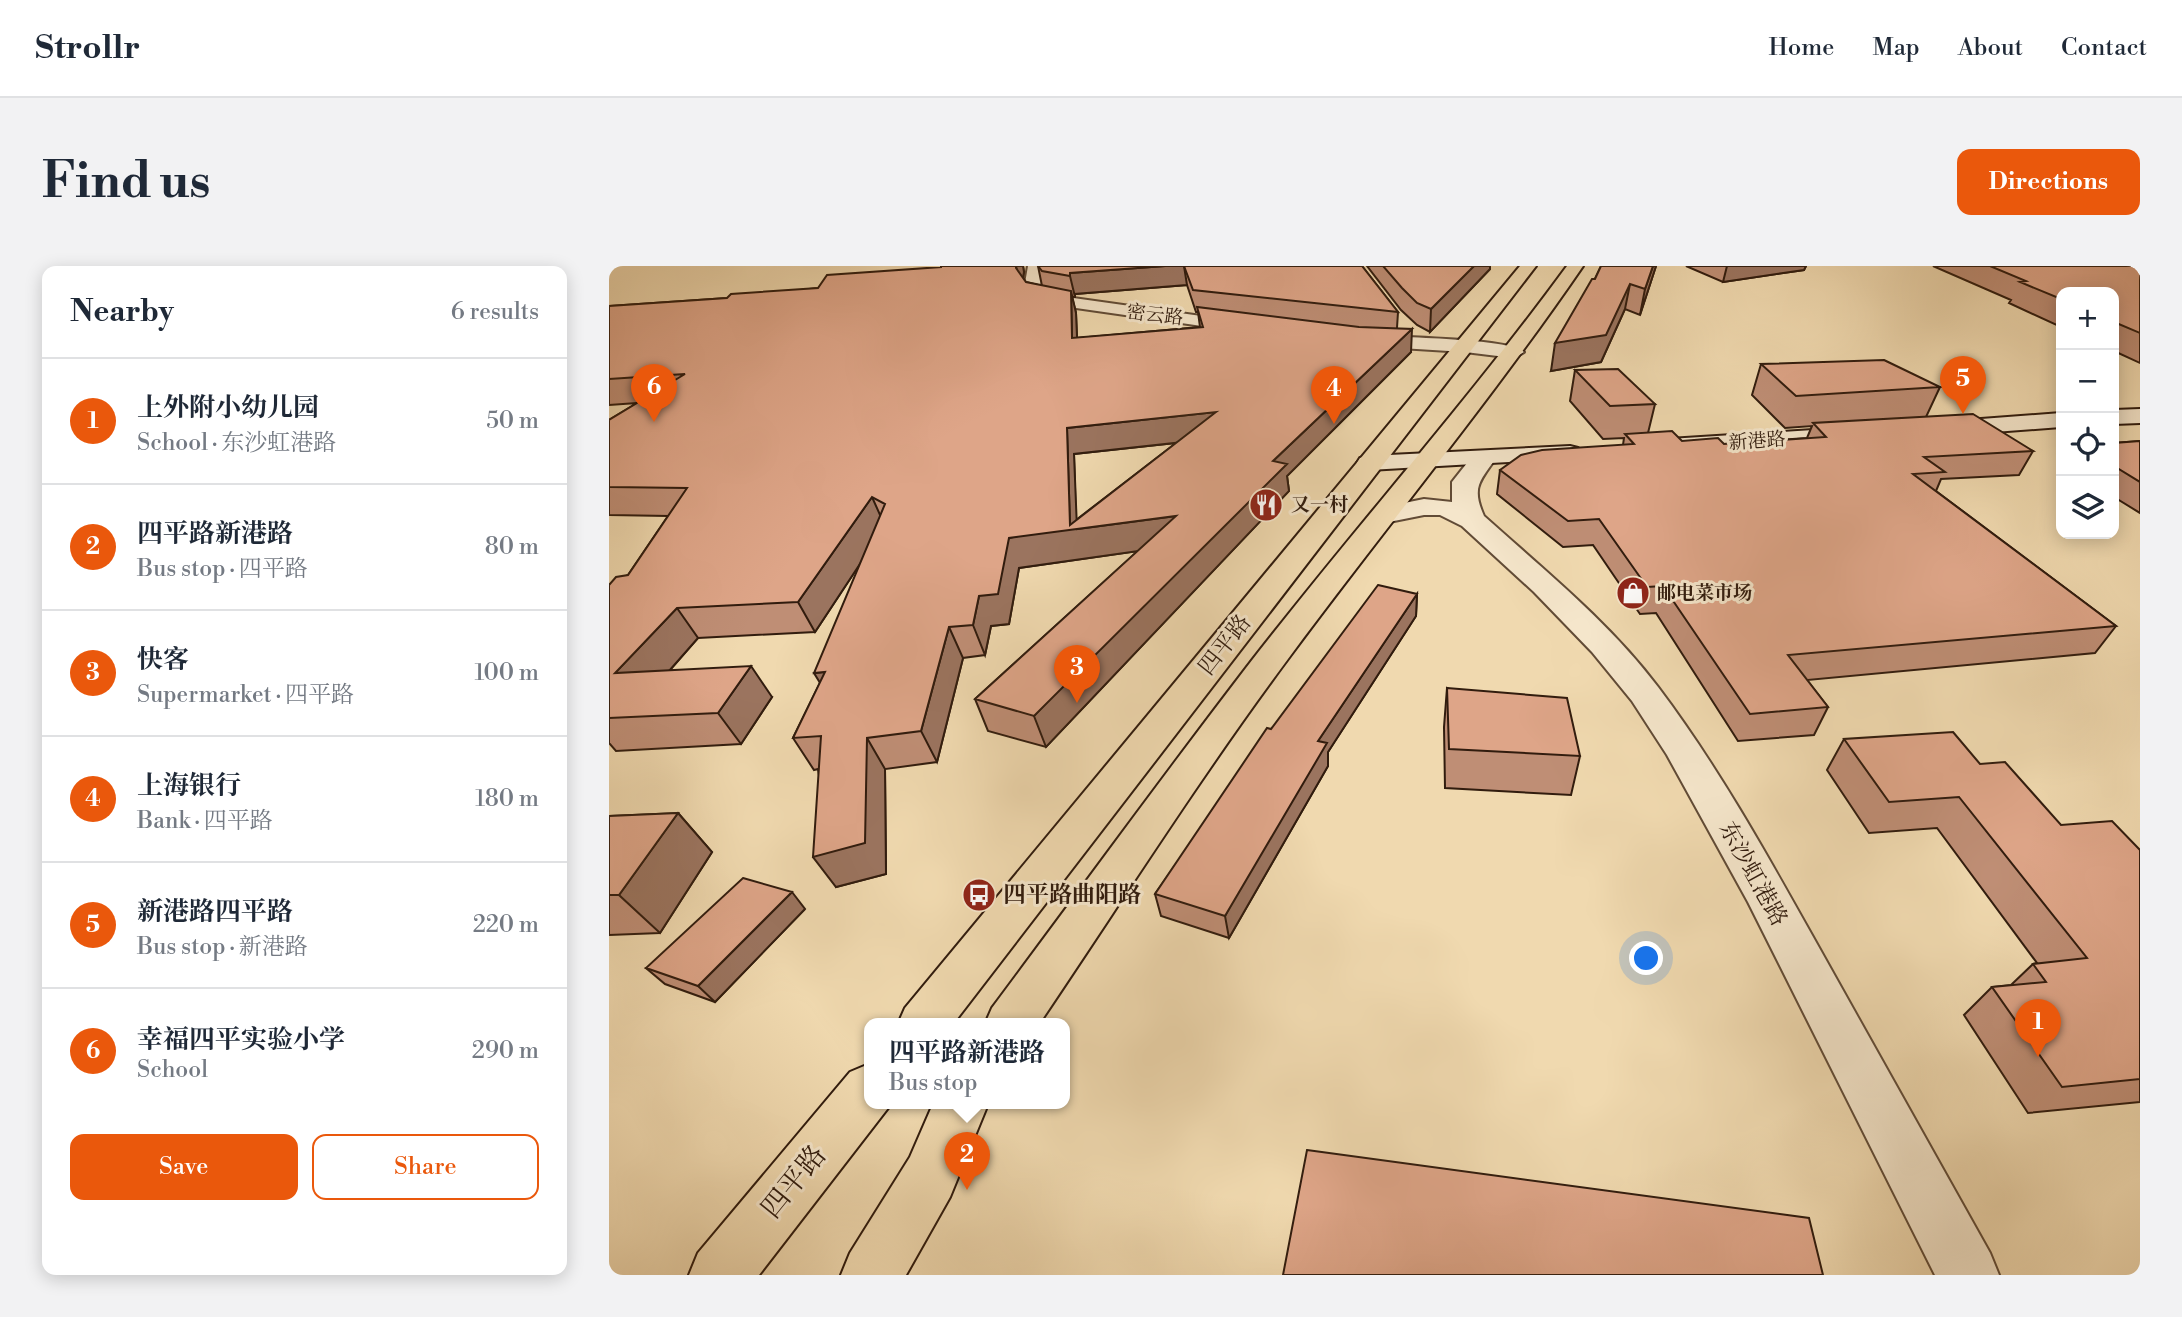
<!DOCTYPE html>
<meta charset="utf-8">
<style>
:root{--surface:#fff;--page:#f2f2f3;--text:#1f2937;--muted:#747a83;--line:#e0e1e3;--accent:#ea580c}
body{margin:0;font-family:"Libre Bodoni","Noto Serif SC",serif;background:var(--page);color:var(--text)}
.controls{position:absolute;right:21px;top:21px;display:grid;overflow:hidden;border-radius:14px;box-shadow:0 4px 18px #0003}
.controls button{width:63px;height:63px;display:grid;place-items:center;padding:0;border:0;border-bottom:2px solid var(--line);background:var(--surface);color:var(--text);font:35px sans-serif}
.you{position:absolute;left:1038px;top:693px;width:24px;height:24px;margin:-18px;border:5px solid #fff;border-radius:50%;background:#1a73e8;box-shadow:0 0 0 10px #1a73e833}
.badge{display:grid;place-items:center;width:46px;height:46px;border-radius:50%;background:var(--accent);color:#fff;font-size:23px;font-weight:700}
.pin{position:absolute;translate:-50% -58px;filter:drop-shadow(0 2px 4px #0008)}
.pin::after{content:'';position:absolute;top:37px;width:24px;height:21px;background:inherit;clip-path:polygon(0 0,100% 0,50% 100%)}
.popup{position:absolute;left:255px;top:752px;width:206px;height:91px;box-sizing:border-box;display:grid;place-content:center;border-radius:14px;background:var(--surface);filter:drop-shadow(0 2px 5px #0005);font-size:23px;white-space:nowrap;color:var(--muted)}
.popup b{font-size:26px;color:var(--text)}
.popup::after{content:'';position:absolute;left:50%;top:100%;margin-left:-14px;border:14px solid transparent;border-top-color:var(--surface)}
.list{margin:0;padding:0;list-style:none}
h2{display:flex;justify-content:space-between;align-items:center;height:91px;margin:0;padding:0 28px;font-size:30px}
h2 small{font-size:23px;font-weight:400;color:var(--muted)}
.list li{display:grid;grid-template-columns:46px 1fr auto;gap:21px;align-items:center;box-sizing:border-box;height:126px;padding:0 28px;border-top:2px solid var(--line)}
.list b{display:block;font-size:26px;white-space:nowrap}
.list p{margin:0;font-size:23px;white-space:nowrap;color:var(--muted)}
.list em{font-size:23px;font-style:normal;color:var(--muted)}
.actions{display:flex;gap:14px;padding:21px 28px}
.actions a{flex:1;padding:16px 0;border:2px solid var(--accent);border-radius:14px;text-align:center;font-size:24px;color:var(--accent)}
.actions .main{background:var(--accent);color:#fff}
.icon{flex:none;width:38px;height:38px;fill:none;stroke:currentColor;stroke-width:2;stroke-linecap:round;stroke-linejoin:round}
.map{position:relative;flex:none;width:1531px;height:1009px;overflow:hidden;border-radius:14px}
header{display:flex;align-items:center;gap:42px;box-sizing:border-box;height:98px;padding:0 35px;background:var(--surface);border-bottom:2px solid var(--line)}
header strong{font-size:33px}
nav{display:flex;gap:38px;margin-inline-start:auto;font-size:24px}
.intro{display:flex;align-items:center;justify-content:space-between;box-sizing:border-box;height:168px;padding:0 42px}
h1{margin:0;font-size:49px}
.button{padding:18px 32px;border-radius:14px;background:var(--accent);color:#fff;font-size:24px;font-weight:700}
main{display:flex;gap:42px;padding:0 42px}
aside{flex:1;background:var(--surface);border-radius:14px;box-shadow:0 4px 18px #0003}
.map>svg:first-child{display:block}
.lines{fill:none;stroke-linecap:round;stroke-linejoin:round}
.street-casing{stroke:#614b36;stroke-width:4}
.secondary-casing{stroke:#311c0e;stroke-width:4}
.primary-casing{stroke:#311c0e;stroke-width:4}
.street{fill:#f5e6cb;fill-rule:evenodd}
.secondary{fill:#f5e6cb;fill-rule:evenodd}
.primary{fill:#f0d9af;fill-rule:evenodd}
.wall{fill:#bf8e75;stroke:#311c0e;stroke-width:2;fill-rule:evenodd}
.shaded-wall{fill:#9b745f;stroke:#311c0e;stroke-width:2}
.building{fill:#dea588;stroke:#311c0e;stroke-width:2;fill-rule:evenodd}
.labels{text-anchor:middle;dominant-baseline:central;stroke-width:6;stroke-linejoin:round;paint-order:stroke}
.far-street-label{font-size:19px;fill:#311c0e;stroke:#f5e6cb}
.far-poi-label{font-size:19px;font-weight:bold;fill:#311c0e;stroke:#f5e6cb;text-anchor:start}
.street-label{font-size:23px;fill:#311c0e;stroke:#f5e6cb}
.poi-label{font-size:23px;font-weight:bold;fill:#311c0e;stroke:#f5e6cb;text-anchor:start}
.near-street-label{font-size:28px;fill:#311c0e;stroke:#f5e6cb}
</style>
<header>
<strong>Strollr</strong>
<nav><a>Home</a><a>Map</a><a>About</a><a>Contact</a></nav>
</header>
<div class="intro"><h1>Find us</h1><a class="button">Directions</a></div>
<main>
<aside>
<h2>Nearby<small>6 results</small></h2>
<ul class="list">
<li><span class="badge">1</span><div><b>上外附小幼儿园</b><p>School · 东沙虹港路</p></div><em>50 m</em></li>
<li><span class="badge">2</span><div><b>四平路新港路</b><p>Bus stop · 四平路</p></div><em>80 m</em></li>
<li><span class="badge">3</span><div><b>快客</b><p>Supermarket · 四平路</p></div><em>100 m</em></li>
<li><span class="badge">4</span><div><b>上海银行</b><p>Bank · 四平路</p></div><em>180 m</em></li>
<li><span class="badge">5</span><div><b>新港路四平路</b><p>Bus stop · 新港路</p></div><em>220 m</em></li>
<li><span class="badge">6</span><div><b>幸福四平实验小学</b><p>School</p></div><em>290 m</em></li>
</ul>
<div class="actions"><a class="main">Save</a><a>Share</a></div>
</aside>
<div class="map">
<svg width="1531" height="1009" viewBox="0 0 1531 1009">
<rect width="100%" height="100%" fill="#f0d9af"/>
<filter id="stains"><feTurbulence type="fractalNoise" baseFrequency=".00286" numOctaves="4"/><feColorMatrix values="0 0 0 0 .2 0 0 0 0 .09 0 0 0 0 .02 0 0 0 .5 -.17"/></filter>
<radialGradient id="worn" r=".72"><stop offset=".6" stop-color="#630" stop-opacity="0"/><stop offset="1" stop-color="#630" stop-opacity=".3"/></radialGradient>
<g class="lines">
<defs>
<path id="street" d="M419,0H435L431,22L436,28L642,57L651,62L642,67L425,36L415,23Z
M750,69C775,71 903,72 915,86L905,92L856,86L743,79L741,75Z
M875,185L884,187L887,192C871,215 862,221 875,250C935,304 1000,356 1049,421C1111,503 1162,596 1213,687C1269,787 1325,887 1381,987L1390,1009H1326L1139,636L1058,489L1023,435L983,386L925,326L853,260L831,249H815L775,257L766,255L762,249L766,243L815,233L843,236V216L866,187Z"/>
<path id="secondary" d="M1531,143V157L1505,158V144Z
M1452,147V161L1332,170L1324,168L1321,163L1324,158L1332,156Z
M1251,161L1259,163L1263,168L1259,173L1060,187L1052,185L1048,180L1052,175L1060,173Z
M961,180L969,182L973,187L969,192L760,204L751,202L748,197L751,192L760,190Z"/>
<path id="primary" d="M911,0H927L344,758H289L296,742Z
M958,0H974C876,143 764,276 662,416C581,527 507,644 430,758H376L383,742C468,628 551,514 637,402C742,266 857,138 958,0Z
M260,798V838H281L279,842L150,1009H80L89,987L241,806Z
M324,838H379L341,931L297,1009H232L241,987L301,891Z"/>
</defs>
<use href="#street" class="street-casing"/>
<use href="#secondary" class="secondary-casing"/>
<use href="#primary" class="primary-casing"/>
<use href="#street" class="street"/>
<use href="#secondary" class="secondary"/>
<use href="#primary" class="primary"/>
</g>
<path class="wall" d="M332,0H414L415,6L414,12L417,16L433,20L429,0H753L789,46L788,62L802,86L678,210L680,225L437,481L379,465L366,433L529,285L410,302L400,358L382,360L376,389L354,392L328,496L276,503L277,608L227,621L209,503L205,504L184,472L211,417L251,298L206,366L89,372L61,404L163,431L132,478L7,485L0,477V319L19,309L59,250L0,249V154L28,137L0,139V40L118,32L209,22L332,1ZM578,19L587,46H589L591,61L468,72L467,47L463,31H466V28ZM567,177L467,254L465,188Z
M758,0H881V3L821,66L808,59L792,44Z
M992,0H1047L1031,49L1016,43L992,96L942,105Z
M1077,0H1197L1195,4L1114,16Z
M1324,0H1531V97L1505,85V26H1452V61L1400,37L1402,34Z
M1152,98L1331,121L1317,151L1424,185L1410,209L1332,213L1327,225L1507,360L1486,387L1198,414L1219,441L1205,469L1129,475L1047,347L1031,348L984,279L954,281L888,228L891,204L1014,179L1015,172L994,173L961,135L966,104L1046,138L1039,167L1073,175L1115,178L1198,172L1203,160L1176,162L1143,129Z
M1531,175V247L1505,231V177Z
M808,328L807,350L719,486V500L620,672L552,650L546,628L662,463Z
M838,422L971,490L962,529L836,522L835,461Z
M1235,473L1371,498L1452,559L1531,584V836L1419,847L1355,749L1383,721L1402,719L1424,698L1428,697L1328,562L1260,567L1218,504Z
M69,547L103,586L51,667L0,669V550Z
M196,643L106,736L56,718L37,702Z"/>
<path class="shaded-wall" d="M407,0H414L415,6L412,23Z
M556,0H575L578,19L466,28V31L461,10V7Z
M865,0H881V3L821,66L822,43Z
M1044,0H1047L1031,49L1036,23Z
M1118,0H1197L1195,4L1114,16Z
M1021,18L1016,43L992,96L942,105L946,77Z
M462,25L467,47L469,95L463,72Z
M803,63L802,86L678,210L680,225L437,481L425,450L664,195Z
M607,146L611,172L465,188L468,263L567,250L572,279L410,302L400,358L382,360L376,389L364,359L370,330L400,272L461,259L458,162Z
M263,231L276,260L206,366L189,336Z
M808,328L807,350L719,486V500L620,672L616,650L709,475Z
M68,342L89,372L31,438L6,407Z
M340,361L354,392L328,496L312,465Z
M142,400L163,431L132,478L109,447Z
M216,406L224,438L205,407Z
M258,472L276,503L277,608L227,621L204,591Z
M69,547L103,586L51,667L10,629Z
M183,626L196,643L106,736L89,720Z"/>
<path class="building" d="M332,0H407V2L417,16L462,25L463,72L594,61L588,41L750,61L803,63L664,195L678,198L425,450L366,433L567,250L400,272L389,328L370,330L364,359L340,361L312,465L258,472L256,577L204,591L212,470L184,472L216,406L205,407L276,238L263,231L189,336L68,342L6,407L142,400L109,447L0,452V319L7,311L19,309L78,222L0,221V154L76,108L0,113V40L118,32L122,28L209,22L218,9L332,1ZM607,146L461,259L458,162Z
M429,0H556L461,7V10L433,5Z
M575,0H753L789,46L584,24Z
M774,0H865L822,43L808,37L793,22Z
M992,0H1044L1036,23L1021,18L997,69L946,77L983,13H986Z
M1381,0H1531V67L1505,56V26H1452V33L1411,16L1417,15Z
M1275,94L1331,121L1187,130L1152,98Z
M1009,103L1046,138L1001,140L966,104Z
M1364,148L1424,185L1315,191L1336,206L1304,208L1507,360L1179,389L1219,441L1141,448L1054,320L1038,321L990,253L959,255L891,204L912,189L933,184L1025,178L1016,168L1063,165L1073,175L1109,172L1115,178L1217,171L1204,157Z
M1531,175V216L1505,200V177Z
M769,319L808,328L709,475L718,477L616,650L546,628L658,462L662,463Z
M838,422L958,432L971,490L840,483Z
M1344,466L1371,498L1396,496L1452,559L1503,555L1531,584V813L1453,821L1383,721L1437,716L1424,698L1478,692L1350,531L1280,536L1235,473Z
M69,547L10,629H0V550Z
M134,612L183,626L89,720L37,702Z
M698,884L1200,952L1214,1009H674Z"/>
<defs>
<symbol id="restaurant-disc" viewBox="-11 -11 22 22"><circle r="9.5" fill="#8f2418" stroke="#f5e6cb"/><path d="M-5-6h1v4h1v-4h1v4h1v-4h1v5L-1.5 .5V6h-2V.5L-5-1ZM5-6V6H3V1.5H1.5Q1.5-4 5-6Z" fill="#fff"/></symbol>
<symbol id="shop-disc" viewBox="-11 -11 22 22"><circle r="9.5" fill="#8f2418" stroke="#f5e6cb"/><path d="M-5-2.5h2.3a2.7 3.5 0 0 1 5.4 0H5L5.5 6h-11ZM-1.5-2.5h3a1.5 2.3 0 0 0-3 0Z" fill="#fff"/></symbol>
<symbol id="bus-disc" viewBox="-11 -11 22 22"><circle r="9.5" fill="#8f2418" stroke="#f5e6cb"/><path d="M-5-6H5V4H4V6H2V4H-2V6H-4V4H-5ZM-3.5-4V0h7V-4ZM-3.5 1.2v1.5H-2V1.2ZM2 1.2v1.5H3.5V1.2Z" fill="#fff"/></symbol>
</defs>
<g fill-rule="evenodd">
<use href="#restaurant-disc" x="638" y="220" width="38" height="38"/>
<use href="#shop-disc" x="1005" y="308" width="38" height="38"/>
<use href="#bus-disc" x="351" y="610" width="38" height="38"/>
</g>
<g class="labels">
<g class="far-street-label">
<text transform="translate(546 49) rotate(7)">密云路</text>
<text transform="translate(1148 175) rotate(-4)">新港路</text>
</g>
<g class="far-poi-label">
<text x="682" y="239">又一村</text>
<text x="1048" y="327">邮电菜市场</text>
</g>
<g class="street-label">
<text transform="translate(616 379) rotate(-52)">四平路</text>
<text transform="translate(1144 608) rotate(61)">东沙虹港路</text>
</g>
<g class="poi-label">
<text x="394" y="629">四平路曲阳路</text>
</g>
<g class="near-street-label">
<text transform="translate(185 916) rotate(-51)">四平路</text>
</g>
</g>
<rect width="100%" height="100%" filter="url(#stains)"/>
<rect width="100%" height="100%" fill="url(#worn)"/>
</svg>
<div class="controls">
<button>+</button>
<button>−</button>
<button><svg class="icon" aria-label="locate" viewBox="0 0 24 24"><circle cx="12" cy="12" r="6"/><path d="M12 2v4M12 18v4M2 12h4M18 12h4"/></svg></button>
<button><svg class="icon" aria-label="layers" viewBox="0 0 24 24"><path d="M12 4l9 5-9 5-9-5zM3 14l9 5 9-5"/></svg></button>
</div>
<div class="you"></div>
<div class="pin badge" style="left:1429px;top:791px">1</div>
<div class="pin badge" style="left:358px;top:924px">2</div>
<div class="popup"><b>四平路新港路</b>Bus stop</div>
<div class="pin badge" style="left:468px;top:437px">3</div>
<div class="pin badge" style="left:725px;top:158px">4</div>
<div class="pin badge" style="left:1354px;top:148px">5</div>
<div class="pin badge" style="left:45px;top:156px">6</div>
</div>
</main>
